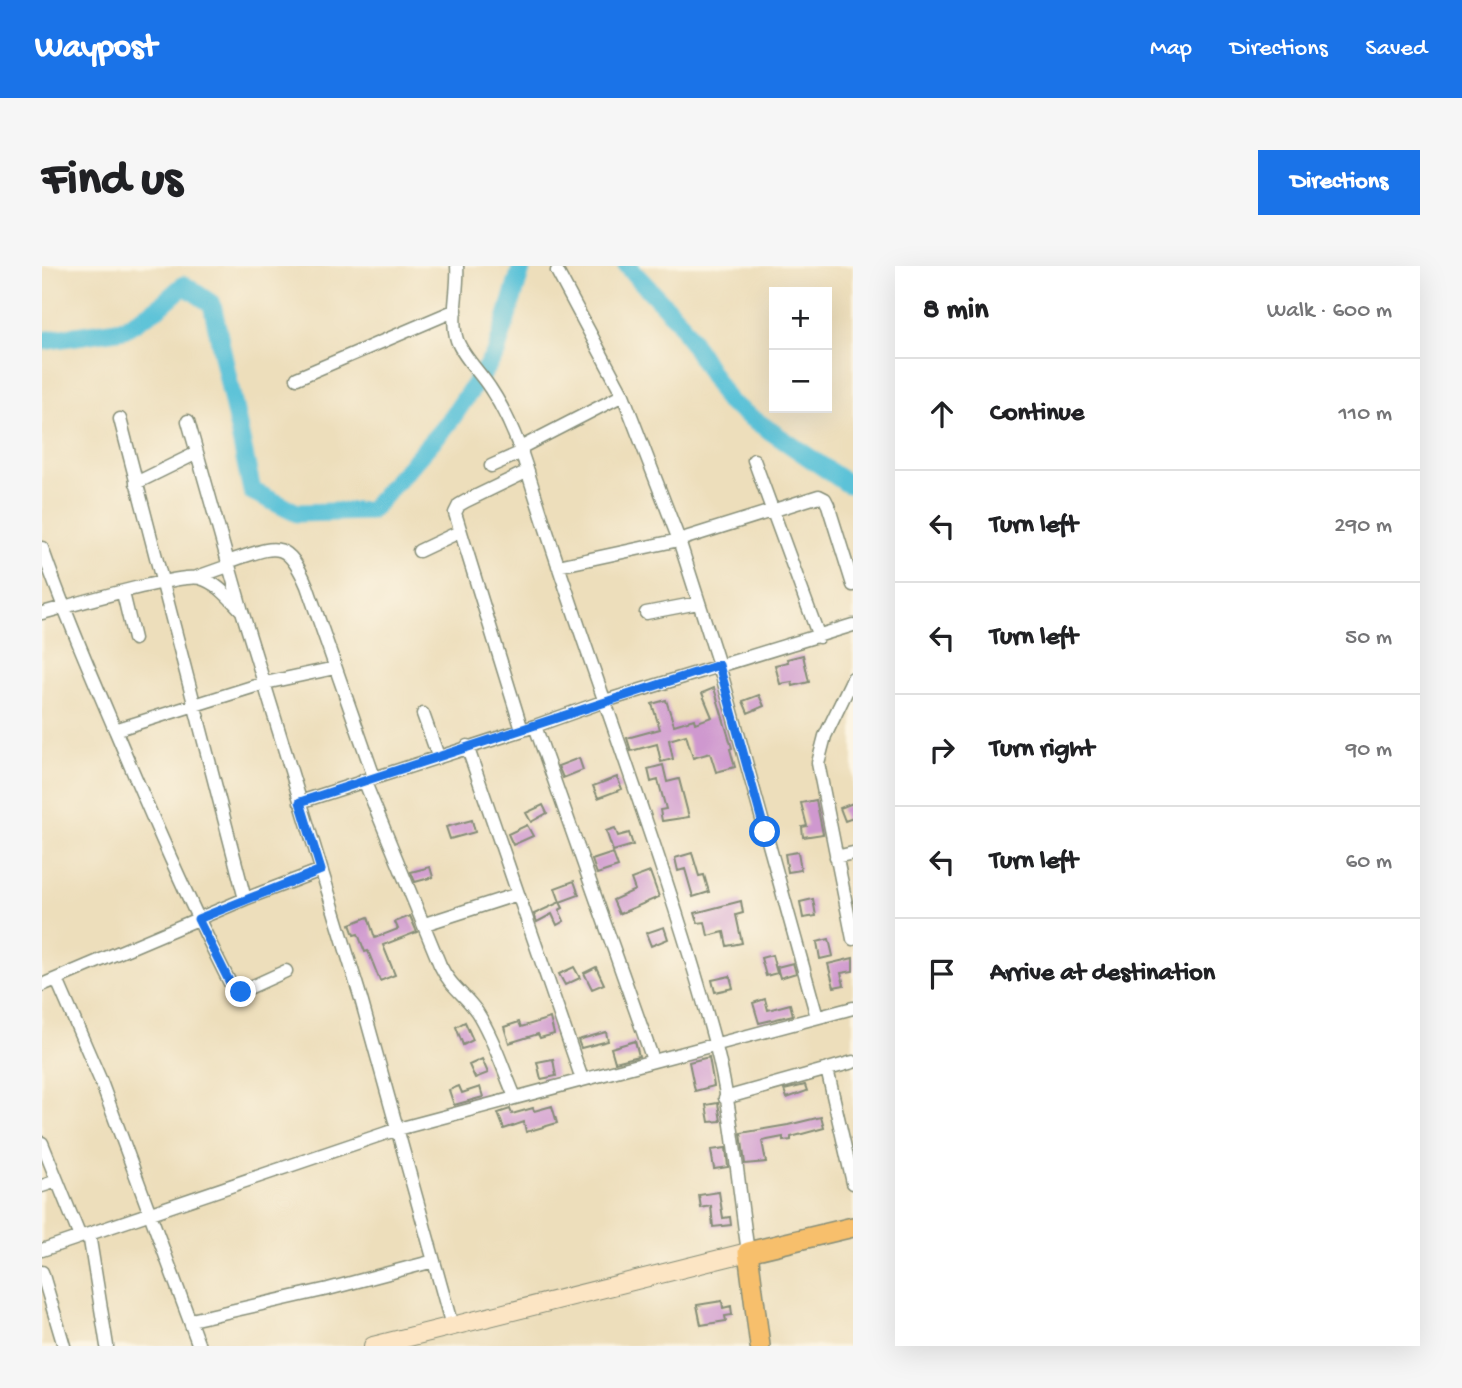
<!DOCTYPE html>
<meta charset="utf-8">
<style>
:root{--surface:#fff;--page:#f6f6f6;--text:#202124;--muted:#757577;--line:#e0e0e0;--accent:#1a73e8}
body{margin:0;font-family:"Gochi Hand",sans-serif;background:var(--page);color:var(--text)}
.controls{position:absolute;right:21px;top:21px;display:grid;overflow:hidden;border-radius:0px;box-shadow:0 7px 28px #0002}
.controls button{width:63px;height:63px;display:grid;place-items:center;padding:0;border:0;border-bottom:2px solid var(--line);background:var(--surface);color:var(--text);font:35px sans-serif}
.stop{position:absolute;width:21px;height:21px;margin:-16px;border:5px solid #1a73e8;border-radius:50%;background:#fff}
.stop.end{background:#1a73e8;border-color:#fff;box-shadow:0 2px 7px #0008}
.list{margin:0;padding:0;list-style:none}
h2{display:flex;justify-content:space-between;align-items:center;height:91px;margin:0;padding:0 28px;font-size:30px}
h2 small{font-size:23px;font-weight:400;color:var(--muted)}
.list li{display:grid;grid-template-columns:46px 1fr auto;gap:21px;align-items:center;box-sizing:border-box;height:112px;padding:0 28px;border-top:2px solid var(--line)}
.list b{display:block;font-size:26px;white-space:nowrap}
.list em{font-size:23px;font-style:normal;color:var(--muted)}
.icon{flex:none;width:38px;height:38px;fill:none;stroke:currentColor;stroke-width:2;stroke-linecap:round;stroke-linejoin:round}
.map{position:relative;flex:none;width:811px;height:1080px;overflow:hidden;border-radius:0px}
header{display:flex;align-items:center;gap:42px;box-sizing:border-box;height:98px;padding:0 35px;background:var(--accent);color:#fff}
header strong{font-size:33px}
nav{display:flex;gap:38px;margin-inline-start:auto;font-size:24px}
.intro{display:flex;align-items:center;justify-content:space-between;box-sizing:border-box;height:168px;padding:0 42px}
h1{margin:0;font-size:49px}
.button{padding:18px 32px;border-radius:0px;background:var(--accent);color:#fff;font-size:24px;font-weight:700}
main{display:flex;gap:42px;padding:0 42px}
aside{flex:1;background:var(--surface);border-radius:0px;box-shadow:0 7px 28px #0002}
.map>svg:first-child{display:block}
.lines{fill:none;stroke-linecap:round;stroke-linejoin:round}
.river{stroke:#5bc2d8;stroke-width:19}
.building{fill:#cf98cf}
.street-casing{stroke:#868e78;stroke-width:15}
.secondary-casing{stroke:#868e78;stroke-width:20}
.primary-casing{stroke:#868e78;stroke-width:22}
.street{stroke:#fff;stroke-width:12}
.secondary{stroke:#fce5c4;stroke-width:18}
.primary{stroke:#f7bf6c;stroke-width:19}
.route{stroke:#1a73e8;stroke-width:9}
</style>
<header>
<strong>Waypost</strong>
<nav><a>Map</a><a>Directions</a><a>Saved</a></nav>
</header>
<div class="intro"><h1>Find us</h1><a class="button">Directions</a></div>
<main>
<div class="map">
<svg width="811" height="1080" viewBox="0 0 811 1080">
<rect width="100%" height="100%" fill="#fcf5e5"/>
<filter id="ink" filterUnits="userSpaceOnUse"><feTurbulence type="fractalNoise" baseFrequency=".0143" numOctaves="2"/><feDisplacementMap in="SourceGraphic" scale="14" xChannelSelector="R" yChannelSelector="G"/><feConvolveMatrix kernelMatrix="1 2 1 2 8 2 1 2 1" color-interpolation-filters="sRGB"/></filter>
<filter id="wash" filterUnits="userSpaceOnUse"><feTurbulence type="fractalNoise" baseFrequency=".00686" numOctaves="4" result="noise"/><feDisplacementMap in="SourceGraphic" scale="28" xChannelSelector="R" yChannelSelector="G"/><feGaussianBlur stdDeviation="1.57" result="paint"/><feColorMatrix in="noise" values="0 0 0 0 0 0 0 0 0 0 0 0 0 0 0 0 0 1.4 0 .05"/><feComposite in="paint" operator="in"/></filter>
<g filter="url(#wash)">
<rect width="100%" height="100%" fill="#eddebb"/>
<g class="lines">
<path class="river" d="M585,0L637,55L686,136L806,218L811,217
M0,75L82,63L117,41L142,19L170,38L210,225L255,247L328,245L407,156L454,87L480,0"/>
</g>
<g id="blocks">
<path class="building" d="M761,389L767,416L751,420L750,416L738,418L733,399L746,396L745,393Z
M672,422L690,482L688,483L693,501L674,506L668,487L651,492L644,469L627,474L631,493L619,496L615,478L589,485L585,472L618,463L610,438L624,434L632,459L652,453L653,457L670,451L660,427Z
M717,429L722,440L706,447L701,435Z
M537,492L541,504L521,512L516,500Z
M621,499L625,516L637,513L647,551L620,555L618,544L624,543L616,514L609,516L606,503Z
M575,511L580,523L556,532L551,520Z
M774,534L781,568L761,571L760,561L765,560L759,537Z
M811,537V552L803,555L798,542Z
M501,539L505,547L489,556L484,547Z
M430,554L433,566L408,573L404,561Z
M485,559L491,570L471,579L466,568Z
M573,562L576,570L587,567L591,579L571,585L564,565Z
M756,586L759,604L746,606L743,588Z
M571,587L576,601L555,608L550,594Z
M650,587L657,610L662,609L667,626L651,631L643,603L636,605L633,592Z
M388,601L391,611L373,616L369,606Z
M608,606L617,631L577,648L571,634L593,624L589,613Z
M532,615L537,629L518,636L513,622Z
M771,633L774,650L761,652L758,636Z
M699,635L701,647L694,649L700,677L685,680L682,666L666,670L663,656L656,657L653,647Z
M518,636L521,642L517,644L522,655L515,659L510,648L495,656L492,648Z
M368,650L375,666L341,679L353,709L338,715L326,685L323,686L316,668L312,669L308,658L326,651L333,672L356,663L353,656Z
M622,661L626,673L609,680L604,667Z
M787,673L791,690L778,693L775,676Z
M730,689L735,707L724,710L719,692Z
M811,692V705L799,707L802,719L792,721L786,698Z
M751,697L754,707L738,712L735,701Z
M532,701L538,712L523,719L517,708Z
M554,701L562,718L550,723L542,707Z
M688,710L691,722L673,726L670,714Z
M723,733L726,744L748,738L751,749L717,757L711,737Z
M508,752L512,768L498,772L496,768L467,777L462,761L477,756L479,761Z
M423,756L431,774L421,779L414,761Z
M564,766L566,775L539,782L536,774Z
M593,775L597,790L573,796L569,782Z
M667,791L672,820L653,825L647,796Z
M440,793L446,807L433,812L427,799Z
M511,793L514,810L499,813L495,796Z
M763,819L765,825L745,832L742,824Z
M417,820L420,827L438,821L441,831L412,839L407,824Z
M676,837L679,855L667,856L664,839Z
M510,840L515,857L484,866L482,856L462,863L456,847L468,843L470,848L491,842L492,845Z
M779,851L782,862L749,871V874L741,875V871L720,875L724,896L703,898L699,867L746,859Z
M684,882L686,901L672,903L669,884Z
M677,926L681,952L688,951L689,959L671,961L669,940L659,942L657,929Z
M680,1035L681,1042L689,1040L690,1049L683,1050L684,1055L659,1059L655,1039Z"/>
</g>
</g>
<g filter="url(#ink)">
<use href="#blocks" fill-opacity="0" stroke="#868e78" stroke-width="2"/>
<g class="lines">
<defs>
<path id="street" d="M415,0C417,22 408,54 415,74C421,91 438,106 448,122C466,149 479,182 488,213C547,402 621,586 673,777C690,841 696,919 706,986
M515,5L581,129L637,274L677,399L775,751
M255,112L414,44
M78,153L203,633
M146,155L199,342
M478,182L581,129
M712,194L777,371
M449,200L480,186
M94,217L155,187
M0,282C22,345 48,405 74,466C110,551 147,637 189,719L198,726L244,705
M377,285L417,266
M185,296C231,282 243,268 265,320L332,511
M516,300L637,274L777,230L783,233L786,239L811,319
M155,311L186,300
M81,327L92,373
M0,347C27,340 138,307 158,312C176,317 188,333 200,345L319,733L410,1060
M604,347L656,337
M811,412L783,470L776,497L811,673
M381,448L396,490
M493,460L611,794
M73,464L223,417L293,402
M480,464L413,247L417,239L424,235L486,205
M425,480L540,813
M322,514L398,699C409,722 422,727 435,746C451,771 461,803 473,831
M258,536L493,460L563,435L811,359
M794,591L811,587
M383,658L476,628
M15,714L58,813L157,1080
M0,719L203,633L279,604
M785,803L811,917
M683,832L811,796
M0,877L38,971
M0,920L15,915
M47,968L65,1080
M0,984L356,863L811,742
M0,1006L22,1080
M149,1054L286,1023L392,995"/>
<path id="secondary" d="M331,1080L706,986"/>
<path id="primary" d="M718,1080L706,986L811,961"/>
</defs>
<use href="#street" class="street-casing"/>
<use href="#secondary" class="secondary-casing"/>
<use href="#primary" class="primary-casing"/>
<use href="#street" class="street"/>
<use href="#secondary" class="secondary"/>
<use href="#primary" class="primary"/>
</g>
</g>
<g class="lines" filter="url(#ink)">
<path class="route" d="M199,726H194L189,719L156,653L279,604L258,536L677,399L723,566"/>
</g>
</svg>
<div class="controls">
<button>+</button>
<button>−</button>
</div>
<div class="stop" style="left:723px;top:566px"></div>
<div class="stop end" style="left:199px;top:726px"></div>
</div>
<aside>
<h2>8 min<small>Walk · 600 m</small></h2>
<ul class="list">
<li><svg class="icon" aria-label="ahead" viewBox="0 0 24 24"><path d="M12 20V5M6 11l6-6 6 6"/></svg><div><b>Continue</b></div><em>110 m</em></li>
<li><svg class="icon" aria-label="left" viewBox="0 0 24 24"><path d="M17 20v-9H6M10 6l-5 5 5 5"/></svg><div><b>Turn left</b></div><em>290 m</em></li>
<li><svg class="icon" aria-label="left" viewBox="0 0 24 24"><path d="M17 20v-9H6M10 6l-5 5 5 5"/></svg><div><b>Turn left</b></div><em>50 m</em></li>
<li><svg class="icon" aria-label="right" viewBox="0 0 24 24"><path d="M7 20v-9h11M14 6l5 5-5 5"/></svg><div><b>Turn right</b></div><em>90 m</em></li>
<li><svg class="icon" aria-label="left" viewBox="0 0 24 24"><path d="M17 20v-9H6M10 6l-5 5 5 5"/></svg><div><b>Turn left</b></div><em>60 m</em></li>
<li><svg class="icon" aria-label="arrive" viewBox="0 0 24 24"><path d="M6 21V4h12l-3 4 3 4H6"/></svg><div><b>Arrive at destination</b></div></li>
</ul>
</aside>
</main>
